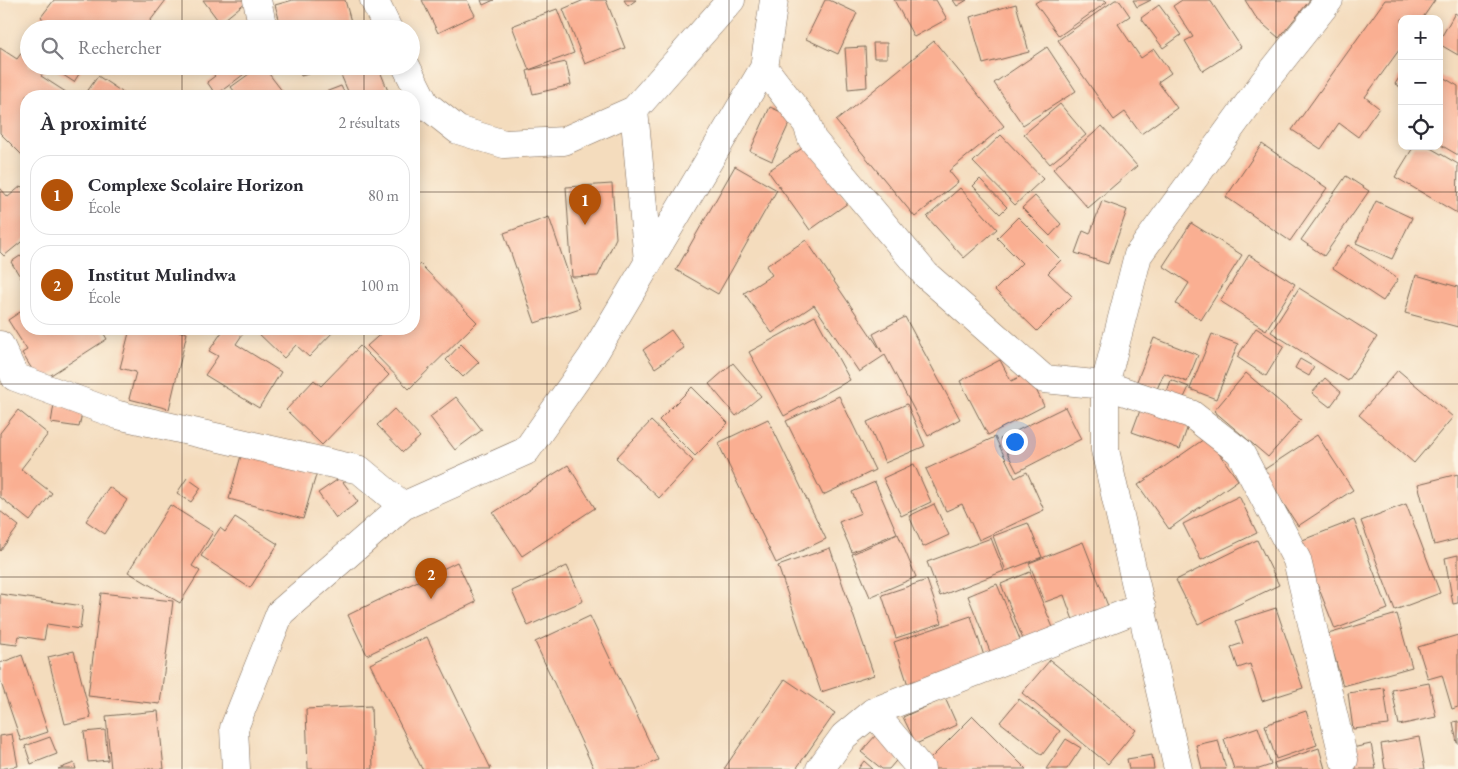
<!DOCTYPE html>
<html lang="fr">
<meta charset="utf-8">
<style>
:root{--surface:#fff;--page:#f7f7f7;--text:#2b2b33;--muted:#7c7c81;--line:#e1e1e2;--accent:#b45309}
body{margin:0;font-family:"EB Garamond",serif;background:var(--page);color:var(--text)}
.controls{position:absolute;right:15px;top:15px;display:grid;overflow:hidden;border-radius:10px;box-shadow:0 2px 12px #0003}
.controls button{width:45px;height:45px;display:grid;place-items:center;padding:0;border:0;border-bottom:1px solid var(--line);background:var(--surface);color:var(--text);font:25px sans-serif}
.you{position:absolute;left:1014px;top:441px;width:18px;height:18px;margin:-12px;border:4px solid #fff;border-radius:50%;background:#1a73e8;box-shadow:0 0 0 8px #1a73e833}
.badge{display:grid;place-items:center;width:32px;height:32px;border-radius:50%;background:var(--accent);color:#fff;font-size:16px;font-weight:700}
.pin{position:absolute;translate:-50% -41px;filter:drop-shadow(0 1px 2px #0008)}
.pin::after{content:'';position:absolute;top:26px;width:18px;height:15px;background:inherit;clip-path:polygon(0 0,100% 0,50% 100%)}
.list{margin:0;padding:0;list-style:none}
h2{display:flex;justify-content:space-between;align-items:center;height:65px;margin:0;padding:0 20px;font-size:21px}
h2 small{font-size:16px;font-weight:400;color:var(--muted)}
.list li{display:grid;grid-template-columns:32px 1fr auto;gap:15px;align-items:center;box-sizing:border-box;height:80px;margin:0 10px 10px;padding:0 10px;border:1px solid var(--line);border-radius:20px}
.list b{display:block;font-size:19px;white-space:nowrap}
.list p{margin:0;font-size:16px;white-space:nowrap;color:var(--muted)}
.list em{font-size:16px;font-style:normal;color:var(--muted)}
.icon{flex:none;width:28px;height:28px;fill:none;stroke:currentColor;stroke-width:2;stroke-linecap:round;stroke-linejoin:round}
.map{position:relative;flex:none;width:1458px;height:769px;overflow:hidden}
.search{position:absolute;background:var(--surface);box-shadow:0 2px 12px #0003;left:20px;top:20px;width:400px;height:55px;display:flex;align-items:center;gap:12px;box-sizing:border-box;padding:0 18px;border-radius:28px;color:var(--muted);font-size:19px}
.panel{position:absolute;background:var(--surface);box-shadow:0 2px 12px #0003;left:20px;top:90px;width:400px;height:245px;border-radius:20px}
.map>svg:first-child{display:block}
.building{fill:#faaf92}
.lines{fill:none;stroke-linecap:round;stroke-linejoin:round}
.street-casing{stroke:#7c6856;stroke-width:29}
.secondary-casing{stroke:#7c6856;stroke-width:29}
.street{stroke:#fff;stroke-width:28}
.secondary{stroke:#fff;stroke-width:28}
.grid{fill:none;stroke:#3b2a1e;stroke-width:1;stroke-opacity:0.55}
</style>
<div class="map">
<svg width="1458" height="769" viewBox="0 0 1458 769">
<rect width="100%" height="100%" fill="#fcf5e5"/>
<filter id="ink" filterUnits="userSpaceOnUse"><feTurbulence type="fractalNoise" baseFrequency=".02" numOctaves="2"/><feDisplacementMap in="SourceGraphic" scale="10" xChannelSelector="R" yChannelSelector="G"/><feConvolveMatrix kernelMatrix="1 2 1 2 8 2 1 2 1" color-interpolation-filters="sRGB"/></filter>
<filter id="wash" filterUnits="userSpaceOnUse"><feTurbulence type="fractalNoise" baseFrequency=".0096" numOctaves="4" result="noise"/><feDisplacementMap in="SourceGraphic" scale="20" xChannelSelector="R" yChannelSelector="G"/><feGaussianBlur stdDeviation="1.12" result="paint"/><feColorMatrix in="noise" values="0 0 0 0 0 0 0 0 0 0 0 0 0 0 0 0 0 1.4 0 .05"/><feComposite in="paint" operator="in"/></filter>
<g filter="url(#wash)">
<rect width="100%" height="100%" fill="#f4dcbd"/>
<g id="blocks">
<path class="building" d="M54,0H166L144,29H55L41,17Z
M203,0H245L246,2L220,23Z
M293,0H345L353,29H282L275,5Z
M422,0H467L475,15L438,33Z
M481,0H494L483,5Z
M584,0H606L625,48L585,64L563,9Z
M624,0H636L628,6Z
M825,0H829L857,13L838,54L806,39Z
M894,0H936L947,19L914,37Z
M953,0H967L957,6Z
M1040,0H1105L1107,2L1059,36L1035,3Z
M1115,0H1119L1130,16L1118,24L1141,58L1154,49L1171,73L1158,82L1177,108L1141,134L1125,112L1114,120L1058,40Z
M1133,0H1151L1137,7Z
M1182,0H1210L1241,47L1203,71L1185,41L1193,37L1173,6Z
M1245,0H1310L1279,38L1257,19Z
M1385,0H1435L1422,19H1402V46L1365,97L1379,108L1358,137L1339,123L1321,149L1292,130Z
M1016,4L1029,52L983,64L970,17Z
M1159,5L1181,35L1163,48L1141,18Z
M557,9L574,53L529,70L566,62L571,85L533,94L527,71L529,70L512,26Z
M1455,13L1458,15V55L1439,44V41Z
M226,23L231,29H218Z
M934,41L1004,126L949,171L958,182L915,217L836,121Z
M873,43H887V58H874Z
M865,47L867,87L848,89L845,48Z
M1047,47L1076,91L1023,125L994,83Z
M0,48L17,59L25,48L29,51V66H48L41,76L72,96H26V159L0,133Z
M60,66H84L74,82L57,71Z
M104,66H115L111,71Z
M207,66H255L216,95L207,82L215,76Z
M260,66H263L286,96H238L231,87Z
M299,66H334V67L301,76Z
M363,66H378L390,96H350L341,75Z
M1402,73V88L1395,84Z
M1439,75L1458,86V155L1439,144Z
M98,76L128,96H84Z
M341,86L346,96H315Z
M1060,104L1086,135L1050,164L1024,134Z
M770,107L792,117L772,161L750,151Z
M1102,126L1137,166L1088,208L1053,169Z
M1001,135L1043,179L1015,205L973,162Z
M1262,144L1327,188L1290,241L1226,197Z
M807,145L848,203L810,230L768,171Z
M1414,146H1427L1458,164L1457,213L1395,177Z
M735,166L777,190L718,294L676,270Z
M1346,176L1369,191L1324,256L1301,240Z
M980,179L1007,207L1000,214L973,186Z
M612,184L616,238L598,276L572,277L566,187Z
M21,186L26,191V238L4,256L0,252V188L8,197Z
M960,188L997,229L964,258L927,217Z
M1035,196L1061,224L1050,236L1022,208Z
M1102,201L1127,210L1108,264L1075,253L1083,231L1090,234Z
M1376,201L1412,218L1392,259L1356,243Z
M549,217L580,308L535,323L504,233Z
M1018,217L1061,260L1048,273L1072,296L1037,331L995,290L1022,263L997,238Z
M1191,223L1242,255L1201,320L1176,304L1189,283L1163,266Z
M806,240L882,352L873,334L905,317L960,419L928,436L885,355L859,372L814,305L772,333L744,293L772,275L766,266Z
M1348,245L1398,279L1383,301L1333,268Z
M26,252V286L11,262Z
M1249,255L1295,284L1266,330L1220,301Z
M420,264L477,322L409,389L367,346L386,329H414V271Z
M1416,275L1458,287V327L1405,313Z
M1299,288L1377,337L1348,381L1271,332Z
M26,308V329H101L107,339L40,382L22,353L27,350L8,320Z
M815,316L850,380L784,416L749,352Z
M1256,328L1284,346L1266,376L1237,357Z
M130,329H169L187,333L169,409L129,399L136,372L120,368Z
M224,329H246L236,344L281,372L259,408L205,375L218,356L209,351Z
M254,329H331L334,331L309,357L296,345L284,358Z
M671,330L684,348L655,368L643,350Z
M1212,334L1238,344L1216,399L1190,389Z
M1154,338L1198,355L1187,382L1164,373L1157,389L1137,381Z
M461,344L479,362L463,377L446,360Z
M360,346L389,375L322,445L286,410L314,380L321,386Z
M1300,359L1314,367L1309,376L1295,368Z
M1000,360L1011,381L1028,373L1044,406L988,435L960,381Z
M733,363L761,396L736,416L709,384Z
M1398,370L1453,417L1414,463L1359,415Z
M1246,373L1301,420L1268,457L1214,411Z
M1325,378L1341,392L1330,407L1312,393Z
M1171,380L1189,387L1181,404L1165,398Z
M692,387L728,423L695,456L659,420Z
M839,396L875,470L823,495L786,421Z
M456,397L482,430L455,450L430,417Z
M54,404L83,409L79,427L51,423Z
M907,404L925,446L885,463L867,422Z
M1142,405L1189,423L1180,449L1132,432Z
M1065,407L1081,439L1017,472L1000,439Z
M394,409L420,437L403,452L377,425Z
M18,410L48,434L21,469L52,493L30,521L0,497V433Z
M768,419L826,539L776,563L718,443Z
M651,421L693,461L659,498L616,458Z
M1317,435L1353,490L1298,526L1262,471Z
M995,437L1015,478L1027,472L1044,510L979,540L962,504L946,511L926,469Z
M1207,437L1238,480L1169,529L1138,485Z
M242,452L317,472L303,519L229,499Z
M914,464L931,502L901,516L883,478Z
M568,465L595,508L522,556L493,513Z
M1458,474V539L1434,545L1418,484Z
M187,478L201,488L191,502L177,493Z
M340,478L358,502L336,518L318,493Z
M875,482L897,533L852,552L839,522L861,513L852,492Z
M109,487L127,500L105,534L86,521Z
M1239,496L1257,533L1201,560L1183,524Z
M934,504L949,535L923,547L909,516Z
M1406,504L1440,593L1395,610L1361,521Z
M170,505L213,532L192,566L200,571L180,603L128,572Z
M0,511L19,526L0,551Z
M235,517L278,544L250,588L201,556L220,528L225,532Z
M1354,520L1388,609L1335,629L1300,541Z
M1028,523L1042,557L1006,571L993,536Z
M898,534L916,577L870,597L852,554Z
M991,538L1004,571L940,596L927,562Z
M1257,540L1279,585L1198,624L1176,580Z
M1083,542L1108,606L1073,620L1064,595L1045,602L1029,563Z
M830,548L874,675L821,692L778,566Z
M1458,555V603L1453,604L1445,558Z
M457,562L476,602L367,655L348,615Z
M567,566L583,601L528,626L512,591Z
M1030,572L1054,630L1024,642L1001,584Z
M927,580L942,623L896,638L882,595Z
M997,584L1021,642L991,654L968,596Z
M101,593L173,601L160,704L88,696Z
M0,594L83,606L80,629L47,624L44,640L19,636L17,645L0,643Z
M1276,608L1303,688L1262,701L1250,664L1238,668L1231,647L1243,643L1235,621Z
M1397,614L1412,667L1343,686L1328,634Z
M590,616L658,760L639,769H594L535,642Z
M971,616L986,662L909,688L894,642Z
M1458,635V707L1452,709L1442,675L1428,679L1418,647Z
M427,637L491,769H422L370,664Z
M74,651L91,718L65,724L48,657Z
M22,655L48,732L21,741L0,680V663Z
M1050,660L1136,730L1108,764L1022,693Z
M785,679L835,713L796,769H724Z
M1429,683L1436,717L1399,725L1392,690Z
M1384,688L1389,725L1353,729L1348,693Z
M945,698L957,725L916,744L903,717Z
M1019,699L1060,731L1042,755L1000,722Z
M371,706L373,769H308L306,709Z
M158,711L164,769H111L106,716Z
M1306,711L1317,745L1276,759L1265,725Z
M973,716L1026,769H930L925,764Z
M1458,721V743H1457L1453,722Z
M1258,727L1271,765L1259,769H1234L1224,739Z
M105,730L108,760L88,762L84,732Z
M12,734L18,766L0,769V736Z
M876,735L901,755L889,769H882L861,752Z
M50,737L57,754L31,764L25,746Z
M1419,737L1425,769H1385L1381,744Z
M1066,739L1081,748L1067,769H1046Z
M1218,740L1226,769H1202L1196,745Z
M1371,744L1376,769H1356L1352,748Z
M1319,748L1325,769H1276L1274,763Z
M1152,755L1154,769H1129L1127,759Z
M864,761L873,769H858Z
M74,763L76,769H58Z"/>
</g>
</g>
<g filter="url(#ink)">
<use href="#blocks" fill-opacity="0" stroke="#7c6856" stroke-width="1"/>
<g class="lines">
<defs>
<path id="street" d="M257,0L263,29
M764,68L807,124L812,139L926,275L1044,379L1105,385L1191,414L1240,452L1297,560L1344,760
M634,110L648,261
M0,345L15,377L118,415L360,470L403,506
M873,712L921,769
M236,769L234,728L280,613L403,506L526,451L592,357L764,68L774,0
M820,769L844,736L873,712L1142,607
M1178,769L1105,450V385L1138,255L1264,82L1329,0"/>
<path id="secondary" d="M374,0L388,29
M406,66L425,104L458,130L504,144L564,141L634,110L731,0"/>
</defs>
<use href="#street" class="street-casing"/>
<use href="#secondary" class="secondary-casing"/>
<use href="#street" class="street"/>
<use href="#secondary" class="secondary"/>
</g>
</g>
<path class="grid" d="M182,0V29M364,0V29M547,0V769M729,0V769M911,0V769M1094,0V769M1276,0V769M182,66V96M364,66V96M0,192H26M414,192H1458M182,329V769M364,329V769M0,384H1458M0,577H1458"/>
</svg>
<div class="controls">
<button>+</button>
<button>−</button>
<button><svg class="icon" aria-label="locate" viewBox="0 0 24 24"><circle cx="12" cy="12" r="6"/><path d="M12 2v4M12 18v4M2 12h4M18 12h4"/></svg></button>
</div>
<div class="you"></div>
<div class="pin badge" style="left:585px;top:225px">1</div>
<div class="pin badge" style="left:431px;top:599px">2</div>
<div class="search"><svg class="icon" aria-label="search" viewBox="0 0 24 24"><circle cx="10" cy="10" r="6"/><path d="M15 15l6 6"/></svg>Rechercher</div>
<section class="panel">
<h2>À proximité<small>2 résultats</small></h2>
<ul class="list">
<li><span class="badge">1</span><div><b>Complexe Scolaire Horizon</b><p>École</p></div><em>80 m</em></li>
<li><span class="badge">2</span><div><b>Institut Mulindwa</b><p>École</p></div><em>100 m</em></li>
</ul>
</section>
</div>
